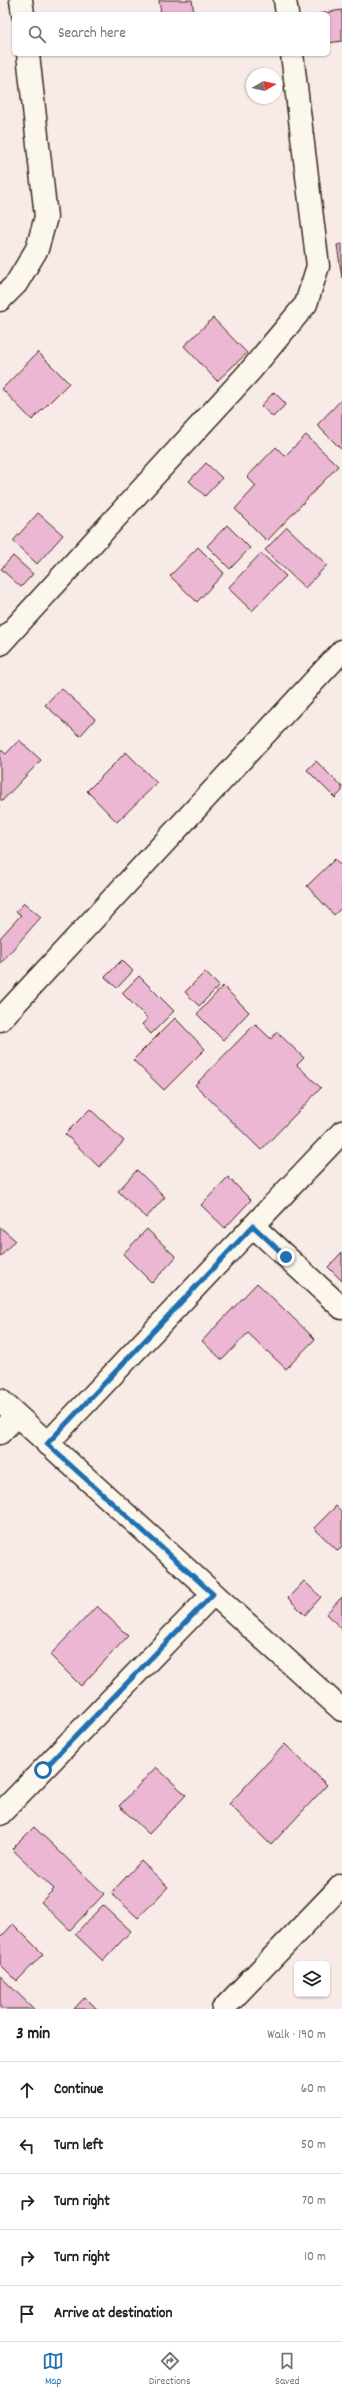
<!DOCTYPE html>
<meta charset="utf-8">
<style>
:root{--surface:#fff;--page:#f2f2f2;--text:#202124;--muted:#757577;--line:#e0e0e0;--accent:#1f6fb2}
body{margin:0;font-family:Dekko,sans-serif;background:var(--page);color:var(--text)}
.controls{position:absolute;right:12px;bottom:12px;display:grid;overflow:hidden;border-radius:6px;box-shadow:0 1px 3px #0004}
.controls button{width:36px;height:36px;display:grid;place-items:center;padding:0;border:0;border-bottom:1px solid var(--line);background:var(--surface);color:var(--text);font:20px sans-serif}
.compass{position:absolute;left:246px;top:68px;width:36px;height:36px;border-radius:50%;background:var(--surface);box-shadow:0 1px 3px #0004;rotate:81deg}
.stop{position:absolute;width:12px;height:12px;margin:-9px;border:3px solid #1f6fb2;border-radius:50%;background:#fff}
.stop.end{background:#1f6fb2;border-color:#fff;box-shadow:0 1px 4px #0008}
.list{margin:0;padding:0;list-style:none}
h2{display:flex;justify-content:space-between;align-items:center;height:52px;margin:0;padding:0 16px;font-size:17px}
h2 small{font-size:13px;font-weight:400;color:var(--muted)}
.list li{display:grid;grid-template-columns:26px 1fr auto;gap:12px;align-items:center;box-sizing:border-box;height:56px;padding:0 16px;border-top:1px solid var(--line)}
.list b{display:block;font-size:15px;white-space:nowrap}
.list em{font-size:13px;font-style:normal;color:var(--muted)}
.icon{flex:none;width:22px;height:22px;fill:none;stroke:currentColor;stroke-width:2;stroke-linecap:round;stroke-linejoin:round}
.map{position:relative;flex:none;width:342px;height:2009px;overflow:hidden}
.search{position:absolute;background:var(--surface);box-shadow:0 1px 3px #0004;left:12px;right:12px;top:12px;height:44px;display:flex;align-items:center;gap:10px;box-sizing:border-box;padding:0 14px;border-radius:6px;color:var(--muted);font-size:15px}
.sheet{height:332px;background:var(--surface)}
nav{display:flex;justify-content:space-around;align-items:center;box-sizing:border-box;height:56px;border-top:1px solid var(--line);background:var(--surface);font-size:11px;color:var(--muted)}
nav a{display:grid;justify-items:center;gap:2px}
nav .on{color:var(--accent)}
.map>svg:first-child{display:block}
.building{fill:#ecb7d2;stroke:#3b2a1e}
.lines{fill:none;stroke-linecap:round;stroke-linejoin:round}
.minor-casing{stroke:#3b2a1e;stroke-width:25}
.minor{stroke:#fbf7ec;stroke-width:22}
.route{stroke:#1f6fb2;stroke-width:5}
</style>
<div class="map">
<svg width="342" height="2009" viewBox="0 0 342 2009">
<rect width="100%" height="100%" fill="#f8eae7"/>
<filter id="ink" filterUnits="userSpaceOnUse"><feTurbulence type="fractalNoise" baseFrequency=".025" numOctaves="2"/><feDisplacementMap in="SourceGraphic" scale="8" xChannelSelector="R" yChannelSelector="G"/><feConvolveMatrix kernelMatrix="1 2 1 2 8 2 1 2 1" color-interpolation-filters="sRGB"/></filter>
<g filter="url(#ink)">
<path class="building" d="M159,0H192L194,14H161Z
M342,10V41L328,43V14H318Z
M342,244V278L337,245Z
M213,318L247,353L217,381L184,346Z
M38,352L69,383L32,420L2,389Z
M274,392L286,404L273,417L261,406Z
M342,399V448L341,449L317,425Z
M306,435L338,466L267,541L235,509L256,486L247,477L276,447L285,456Z
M206,463L222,478L205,496L189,481Z
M38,513L63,535L37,564L13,541Z
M227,525L250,548L230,569L207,546Z
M287,527L327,565L305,588L265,550Z
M198,547L224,573L197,602L170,576Z
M261,553L286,576L252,611L228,588Z
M13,556L33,574L21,587L1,569Z
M61,688L95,719L80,736L45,705Z
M19,740L41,760L2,801L0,799V749L6,754Z
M126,752L157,783L117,822L87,791Z
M316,761L342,787V791L335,798L307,770Z
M335,859L342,867V907L334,915L307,886Z
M24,903L41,917L0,964V938L21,915L16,912Z
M122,960L133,971L117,988L105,977Z
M205,972L219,986L199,1006L185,992Z
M139,976L174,1011L151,1034L142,1024L148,1019L122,993Z
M223,986L249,1012L223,1040L197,1014Z
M175,1018L205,1049L164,1090L133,1060Z
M255,1024L271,1039L277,1032L304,1058L297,1065L321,1088L261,1150L195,1085Z
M90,1109L124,1141L99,1167L65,1134Z
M137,1170L165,1197L146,1218L118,1191Z
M228,1177L251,1200L225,1228L201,1205Z
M0,1227L15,1240L0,1257Z
M147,1229L176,1257L152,1283L123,1254Z
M342,1252V1281L328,1267Z
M257,1283L315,1339L286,1369L248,1333L222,1360L202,1341Z
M336,1506L342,1512V1547L338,1551L314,1528Z
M304,1581L321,1597L305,1615L288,1598Z
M342,1597V1629L326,1614Z
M97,1606L128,1636L81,1686L50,1655Z
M285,1744L327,1785L271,1845L229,1804Z
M156,1767L186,1795L149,1834L119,1806Z
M34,1827L104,1894L70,1930L41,1902L54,1889L12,1849Z
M141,1861L168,1887L138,1918L111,1893Z
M103,1905L131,1931L103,1961L75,1934Z
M13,1924L43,1954L17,1981L0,1964V1938Z
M0,1976L34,2009H0Z
M85,1997L97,2009H74Z"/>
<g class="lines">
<defs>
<path id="minor" d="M21,0L23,14
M285,0L287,14
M0,300L16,284L37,249L46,217L28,54
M0,644L251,370L306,304L318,266L292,54
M0,1020L342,651
M253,1226L342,1308
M0,1400L342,1710
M0,1433L16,1416
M47,1444L342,1132
M0,1814L213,1594
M223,2009L342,1885"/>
</defs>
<use href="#minor" class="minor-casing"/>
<use href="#minor" class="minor"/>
</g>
</g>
<g class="lines" filter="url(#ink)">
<path class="route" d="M43,1770L213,1594L47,1444L253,1226L286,1257"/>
</g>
</svg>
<div class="controls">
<button><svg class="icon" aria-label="layers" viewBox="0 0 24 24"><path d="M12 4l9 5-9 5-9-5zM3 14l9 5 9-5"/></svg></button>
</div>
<svg class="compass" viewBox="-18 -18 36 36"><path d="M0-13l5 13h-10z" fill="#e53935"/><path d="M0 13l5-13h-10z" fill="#757577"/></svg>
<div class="stop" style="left:43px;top:1770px"></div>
<div class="stop end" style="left:286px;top:1257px"></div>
<div class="search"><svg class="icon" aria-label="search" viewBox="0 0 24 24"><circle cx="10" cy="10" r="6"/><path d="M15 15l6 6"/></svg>Search here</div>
</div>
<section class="sheet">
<h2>3 min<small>Walk · 190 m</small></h2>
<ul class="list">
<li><svg class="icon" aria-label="ahead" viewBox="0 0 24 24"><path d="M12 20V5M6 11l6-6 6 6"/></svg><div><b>Continue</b></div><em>60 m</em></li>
<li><svg class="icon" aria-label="left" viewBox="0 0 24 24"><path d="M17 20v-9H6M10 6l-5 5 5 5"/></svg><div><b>Turn left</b></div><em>50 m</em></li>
<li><svg class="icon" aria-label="right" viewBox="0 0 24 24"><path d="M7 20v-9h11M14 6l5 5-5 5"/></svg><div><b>Turn right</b></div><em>70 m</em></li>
<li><svg class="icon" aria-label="right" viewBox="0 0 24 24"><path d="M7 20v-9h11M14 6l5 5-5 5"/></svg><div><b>Turn right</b></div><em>10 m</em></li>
<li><svg class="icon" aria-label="arrive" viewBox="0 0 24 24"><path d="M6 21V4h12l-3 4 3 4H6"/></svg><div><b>Arrive at destination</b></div></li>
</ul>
</section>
<nav>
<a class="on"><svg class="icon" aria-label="map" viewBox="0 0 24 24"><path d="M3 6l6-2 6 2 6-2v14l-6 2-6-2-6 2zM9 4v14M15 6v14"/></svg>Map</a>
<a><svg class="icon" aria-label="directions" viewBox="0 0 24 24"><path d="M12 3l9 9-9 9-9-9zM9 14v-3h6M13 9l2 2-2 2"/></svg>Directions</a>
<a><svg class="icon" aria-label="saved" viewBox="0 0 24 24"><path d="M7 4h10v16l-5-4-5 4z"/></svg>Saved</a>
</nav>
